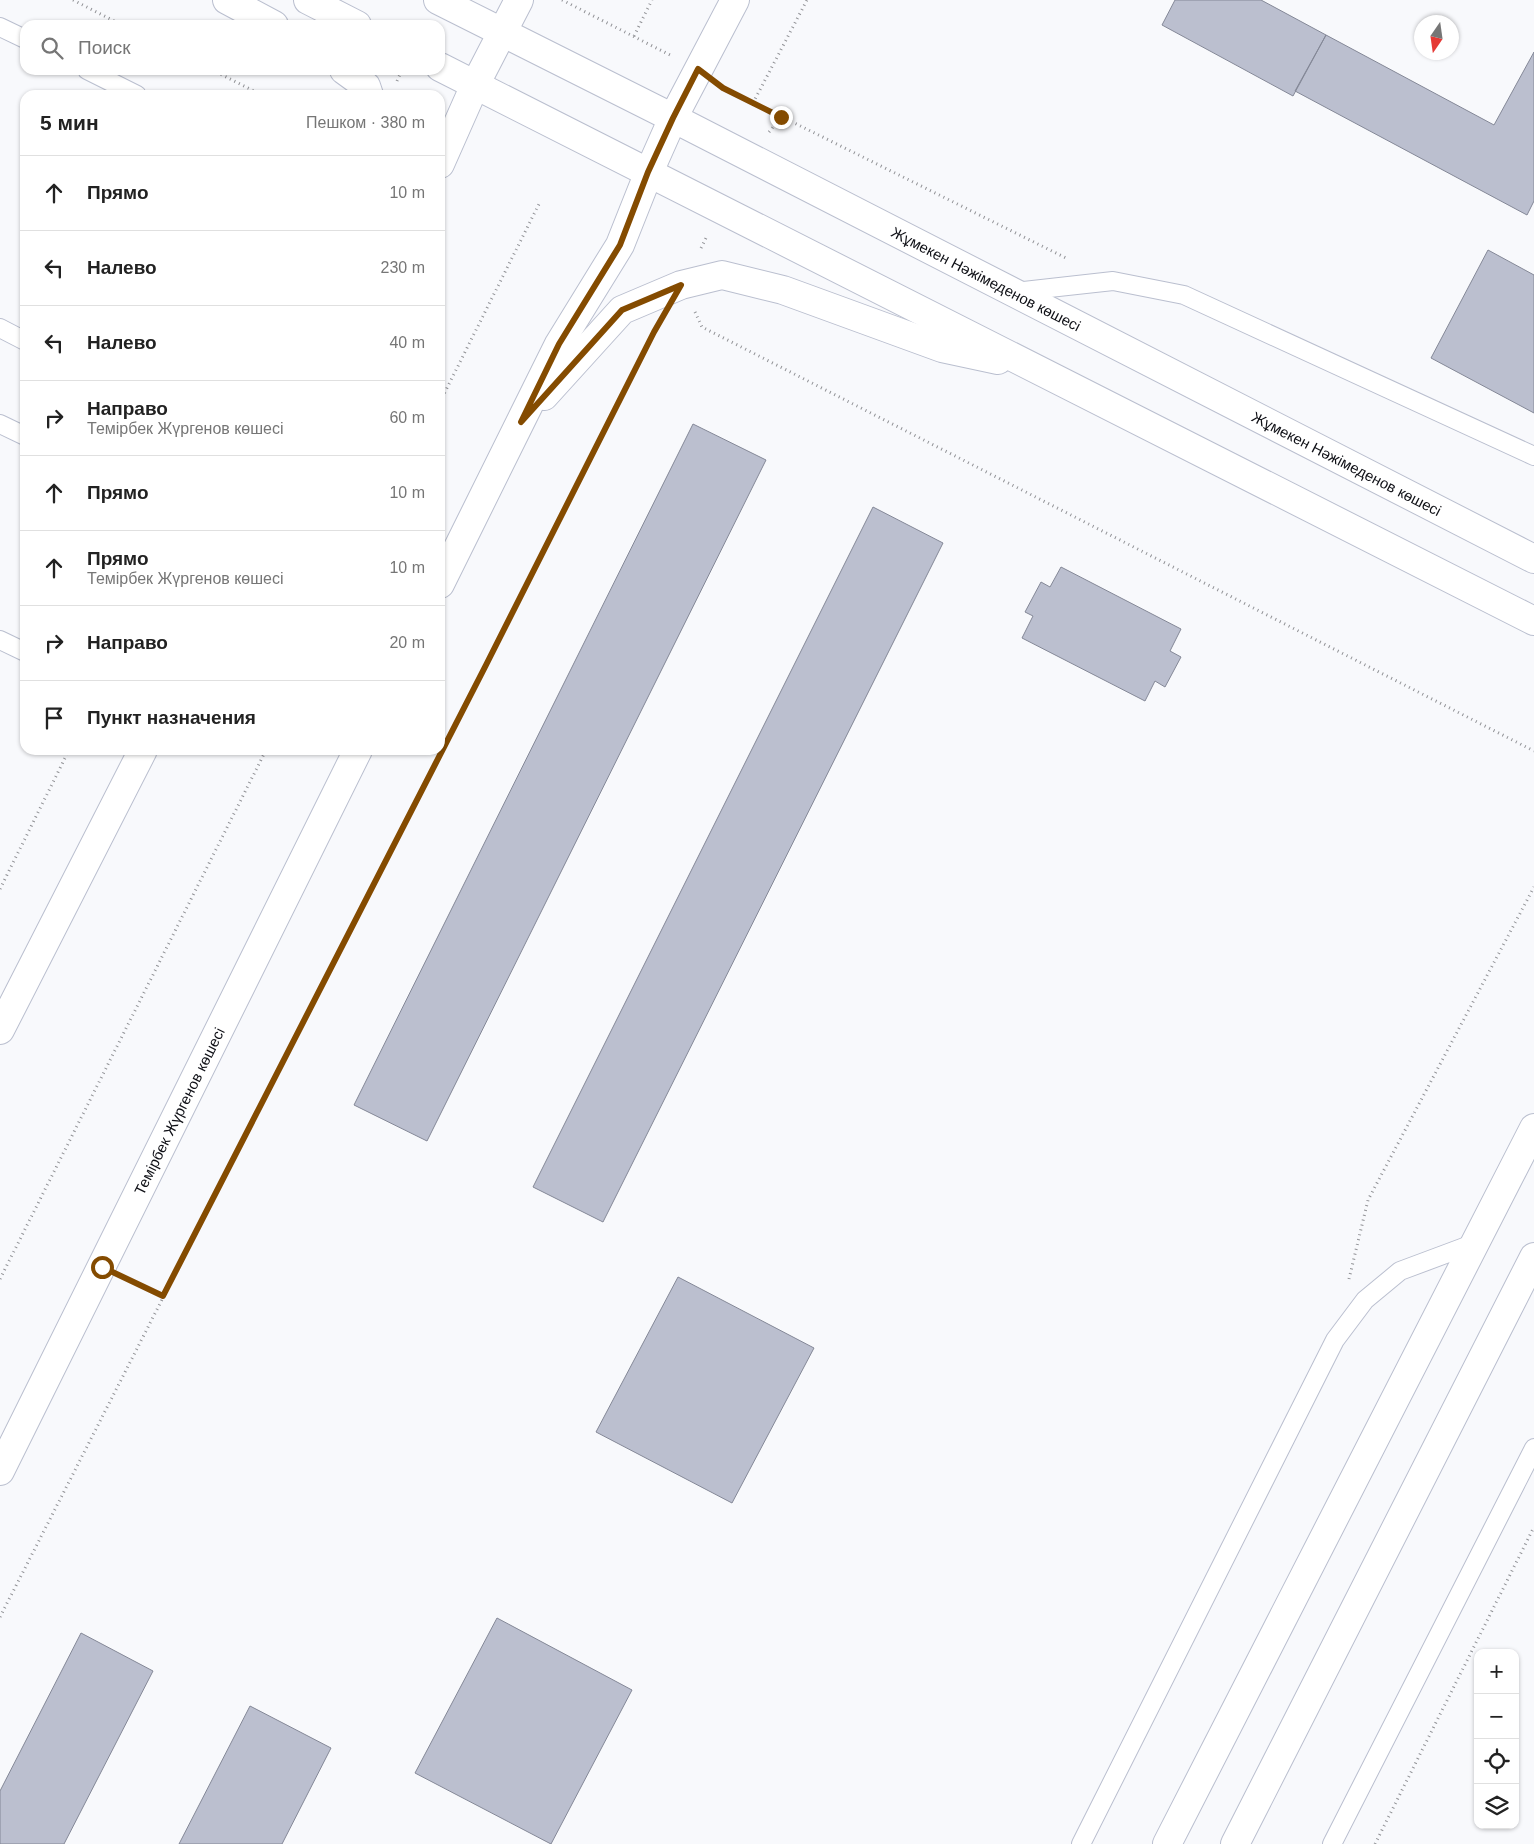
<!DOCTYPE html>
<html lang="ru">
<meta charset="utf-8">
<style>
:root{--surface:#fff;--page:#f2f2f2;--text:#222;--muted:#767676;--line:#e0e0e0}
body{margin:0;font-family:Helvetica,sans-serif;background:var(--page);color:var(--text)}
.controls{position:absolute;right:15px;bottom:15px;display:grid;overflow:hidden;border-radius:10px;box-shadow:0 1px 4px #0004}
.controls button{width:45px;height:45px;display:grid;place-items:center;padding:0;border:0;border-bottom:1px solid var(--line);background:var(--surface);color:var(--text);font:25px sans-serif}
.compass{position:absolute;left:1414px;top:15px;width:45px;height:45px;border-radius:50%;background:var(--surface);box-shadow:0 1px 4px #0004;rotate:193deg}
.stop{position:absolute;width:15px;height:15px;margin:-11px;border:4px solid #844b00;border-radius:50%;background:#fff}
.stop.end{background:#844b00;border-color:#fff;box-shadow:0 1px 5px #0008}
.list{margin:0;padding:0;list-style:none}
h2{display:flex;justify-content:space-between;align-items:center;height:65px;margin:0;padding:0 20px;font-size:21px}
h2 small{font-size:16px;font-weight:400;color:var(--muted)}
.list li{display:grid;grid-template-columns:32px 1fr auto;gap:15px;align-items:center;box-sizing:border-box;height:75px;padding:0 20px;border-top:1px solid var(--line)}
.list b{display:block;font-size:19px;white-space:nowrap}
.list p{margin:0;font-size:16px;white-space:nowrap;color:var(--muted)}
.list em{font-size:16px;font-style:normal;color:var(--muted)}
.icon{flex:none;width:28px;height:28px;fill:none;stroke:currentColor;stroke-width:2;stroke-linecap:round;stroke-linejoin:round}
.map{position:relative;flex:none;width:1534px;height:1844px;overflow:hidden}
.search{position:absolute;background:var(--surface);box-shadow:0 1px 4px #0004;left:20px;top:20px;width:425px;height:55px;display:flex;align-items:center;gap:12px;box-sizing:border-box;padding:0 18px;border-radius:15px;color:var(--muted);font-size:19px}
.panel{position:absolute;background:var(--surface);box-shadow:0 1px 4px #0004;left:20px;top:90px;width:425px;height:665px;border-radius:15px}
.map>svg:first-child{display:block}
.building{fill:#bbbfcf;stroke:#848897}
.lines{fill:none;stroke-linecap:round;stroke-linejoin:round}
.lane-casing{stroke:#babfcf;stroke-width:20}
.secondary-casing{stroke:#babfcf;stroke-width:30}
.path{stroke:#919296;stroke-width:3;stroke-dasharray:1 4;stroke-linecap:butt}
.lane{stroke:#fff;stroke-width:18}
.secondary{stroke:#fff;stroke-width:28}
.route{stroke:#844b00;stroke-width:6}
.labels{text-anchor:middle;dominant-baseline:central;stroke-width:4;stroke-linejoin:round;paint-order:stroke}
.street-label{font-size:15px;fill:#0e0f15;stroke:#fff}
</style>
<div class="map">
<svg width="1534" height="1844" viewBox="0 0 1534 1844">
<rect width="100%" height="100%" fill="#f8f9fc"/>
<path class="building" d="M1175,0H1261L1326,35L1293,96L1162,25Z
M1326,35L1494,125L1534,52V201L1527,215L1295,91Z
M1488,250L1534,275V413L1431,358Z
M693,424L766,460L427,1141L354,1105Z
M873,507L943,543L603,1222L533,1187Z
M1061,567L1181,629L1170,651L1181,657L1165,687L1155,681L1145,701L1022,638L1033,616L1025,612L1041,582L1050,587Z
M678,1277L814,1348L732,1503L596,1432Z
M497,1618L632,1690L551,1844L415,1773Z
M81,1633L153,1671L64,1844H0V1791Z
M250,1706L331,1748L282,1844H179Z"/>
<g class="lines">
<defs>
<path id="lane" d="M0,27L25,39
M87,70L137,95
M1014,292L1113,281L1184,295L1534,456
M0,328L25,341
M0,424L25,436
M0,640L25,652
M1081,1844L1335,1340L1365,1300L1400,1271L1475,1243
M1332,1844L1534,1448"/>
<g id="secondary">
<path d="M227,0L274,25"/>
<path d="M308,0L357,25"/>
<path id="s1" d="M438,0L673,118L1534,559"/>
<path d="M440,67L1534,621"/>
<path d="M344,70L366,86L369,95"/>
<path d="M440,164L475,85L519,0"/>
<path d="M544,396L622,310L681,285L722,275L783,290L942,348L998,360"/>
<path d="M440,584L559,344L620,245L649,172L673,118L735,0"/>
<path d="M0,1030L143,750"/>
<path id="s2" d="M0,1471L358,750"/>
<path d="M1167,1844L1534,1128"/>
<path d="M1235,1844L1534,1257"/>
</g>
</defs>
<use href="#lane" class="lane-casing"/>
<use href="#secondary" class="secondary-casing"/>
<path class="path" d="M73,0L122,25
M562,0L672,56
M634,36L652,0
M212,70L262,95
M397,81L402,70
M724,88L1068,259
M753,103L807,0
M769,132L781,117
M701,248L707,236
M695,312L702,327L1534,751
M440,402L539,204
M0,889L69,750
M0,1279L266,750
M1349,1279L1368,1200L1534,887
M130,1280L163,1296
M0,1617L486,665L655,330
M1375,1844L1534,1527"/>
<use href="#lane" class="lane"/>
<use href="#secondary" class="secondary"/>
</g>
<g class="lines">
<path class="route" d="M102,1267L163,1296L486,665L654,332L681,285L622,310L521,422L559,344L620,245L648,172L673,118L698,69L723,88L781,117"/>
</g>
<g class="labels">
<g class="street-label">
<text stroke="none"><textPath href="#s1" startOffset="615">Жұмекен Нәжімеденов көшесі</textPath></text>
<text stroke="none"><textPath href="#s1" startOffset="1020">Жұмекен Нәжімеденов көшесі</textPath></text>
<text stroke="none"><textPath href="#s2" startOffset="402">Темірбек Жүргенов көшесі</textPath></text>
</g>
</g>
</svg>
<div class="controls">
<button>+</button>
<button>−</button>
<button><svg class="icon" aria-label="locate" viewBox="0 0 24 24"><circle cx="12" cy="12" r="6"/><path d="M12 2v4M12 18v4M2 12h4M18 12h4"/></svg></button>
<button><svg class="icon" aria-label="layers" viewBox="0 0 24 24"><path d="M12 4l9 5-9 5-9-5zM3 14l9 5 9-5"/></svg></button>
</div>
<svg class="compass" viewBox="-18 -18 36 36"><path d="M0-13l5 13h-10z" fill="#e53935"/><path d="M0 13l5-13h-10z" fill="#767676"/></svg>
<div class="stop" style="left:102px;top:1267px"></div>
<div class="stop end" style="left:781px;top:117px"></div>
<div class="search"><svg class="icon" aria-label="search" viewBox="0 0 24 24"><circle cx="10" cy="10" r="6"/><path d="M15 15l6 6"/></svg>Поиск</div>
<section class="panel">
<h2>5 мин<small>Пешком · 380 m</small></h2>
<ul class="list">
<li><svg class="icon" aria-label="ahead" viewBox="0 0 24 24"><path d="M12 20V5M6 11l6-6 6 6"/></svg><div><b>Прямо</b></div><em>10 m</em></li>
<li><svg class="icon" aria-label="left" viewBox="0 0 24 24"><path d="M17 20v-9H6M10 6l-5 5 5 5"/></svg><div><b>Налево</b></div><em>230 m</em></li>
<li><svg class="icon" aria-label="left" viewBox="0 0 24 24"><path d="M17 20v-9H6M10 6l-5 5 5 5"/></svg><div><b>Налево</b></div><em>40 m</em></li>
<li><svg class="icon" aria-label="right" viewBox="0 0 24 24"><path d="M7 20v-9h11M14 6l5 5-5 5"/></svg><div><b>Направо</b><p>Темірбек Жүргенов көшесі</p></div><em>60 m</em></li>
<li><svg class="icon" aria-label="ahead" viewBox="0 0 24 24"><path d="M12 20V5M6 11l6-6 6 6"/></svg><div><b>Прямо</b></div><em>10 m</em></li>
<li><svg class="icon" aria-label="ahead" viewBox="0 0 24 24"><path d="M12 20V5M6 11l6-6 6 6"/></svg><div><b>Прямо</b><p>Темірбек Жүргенов көшесі</p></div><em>10 m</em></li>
<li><svg class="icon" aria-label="right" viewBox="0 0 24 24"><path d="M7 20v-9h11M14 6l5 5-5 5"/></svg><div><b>Направо</b></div><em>20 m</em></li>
<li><svg class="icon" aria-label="arrive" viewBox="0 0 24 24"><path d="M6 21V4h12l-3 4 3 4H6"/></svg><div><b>Пункт назначения</b></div></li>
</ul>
</section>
</div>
